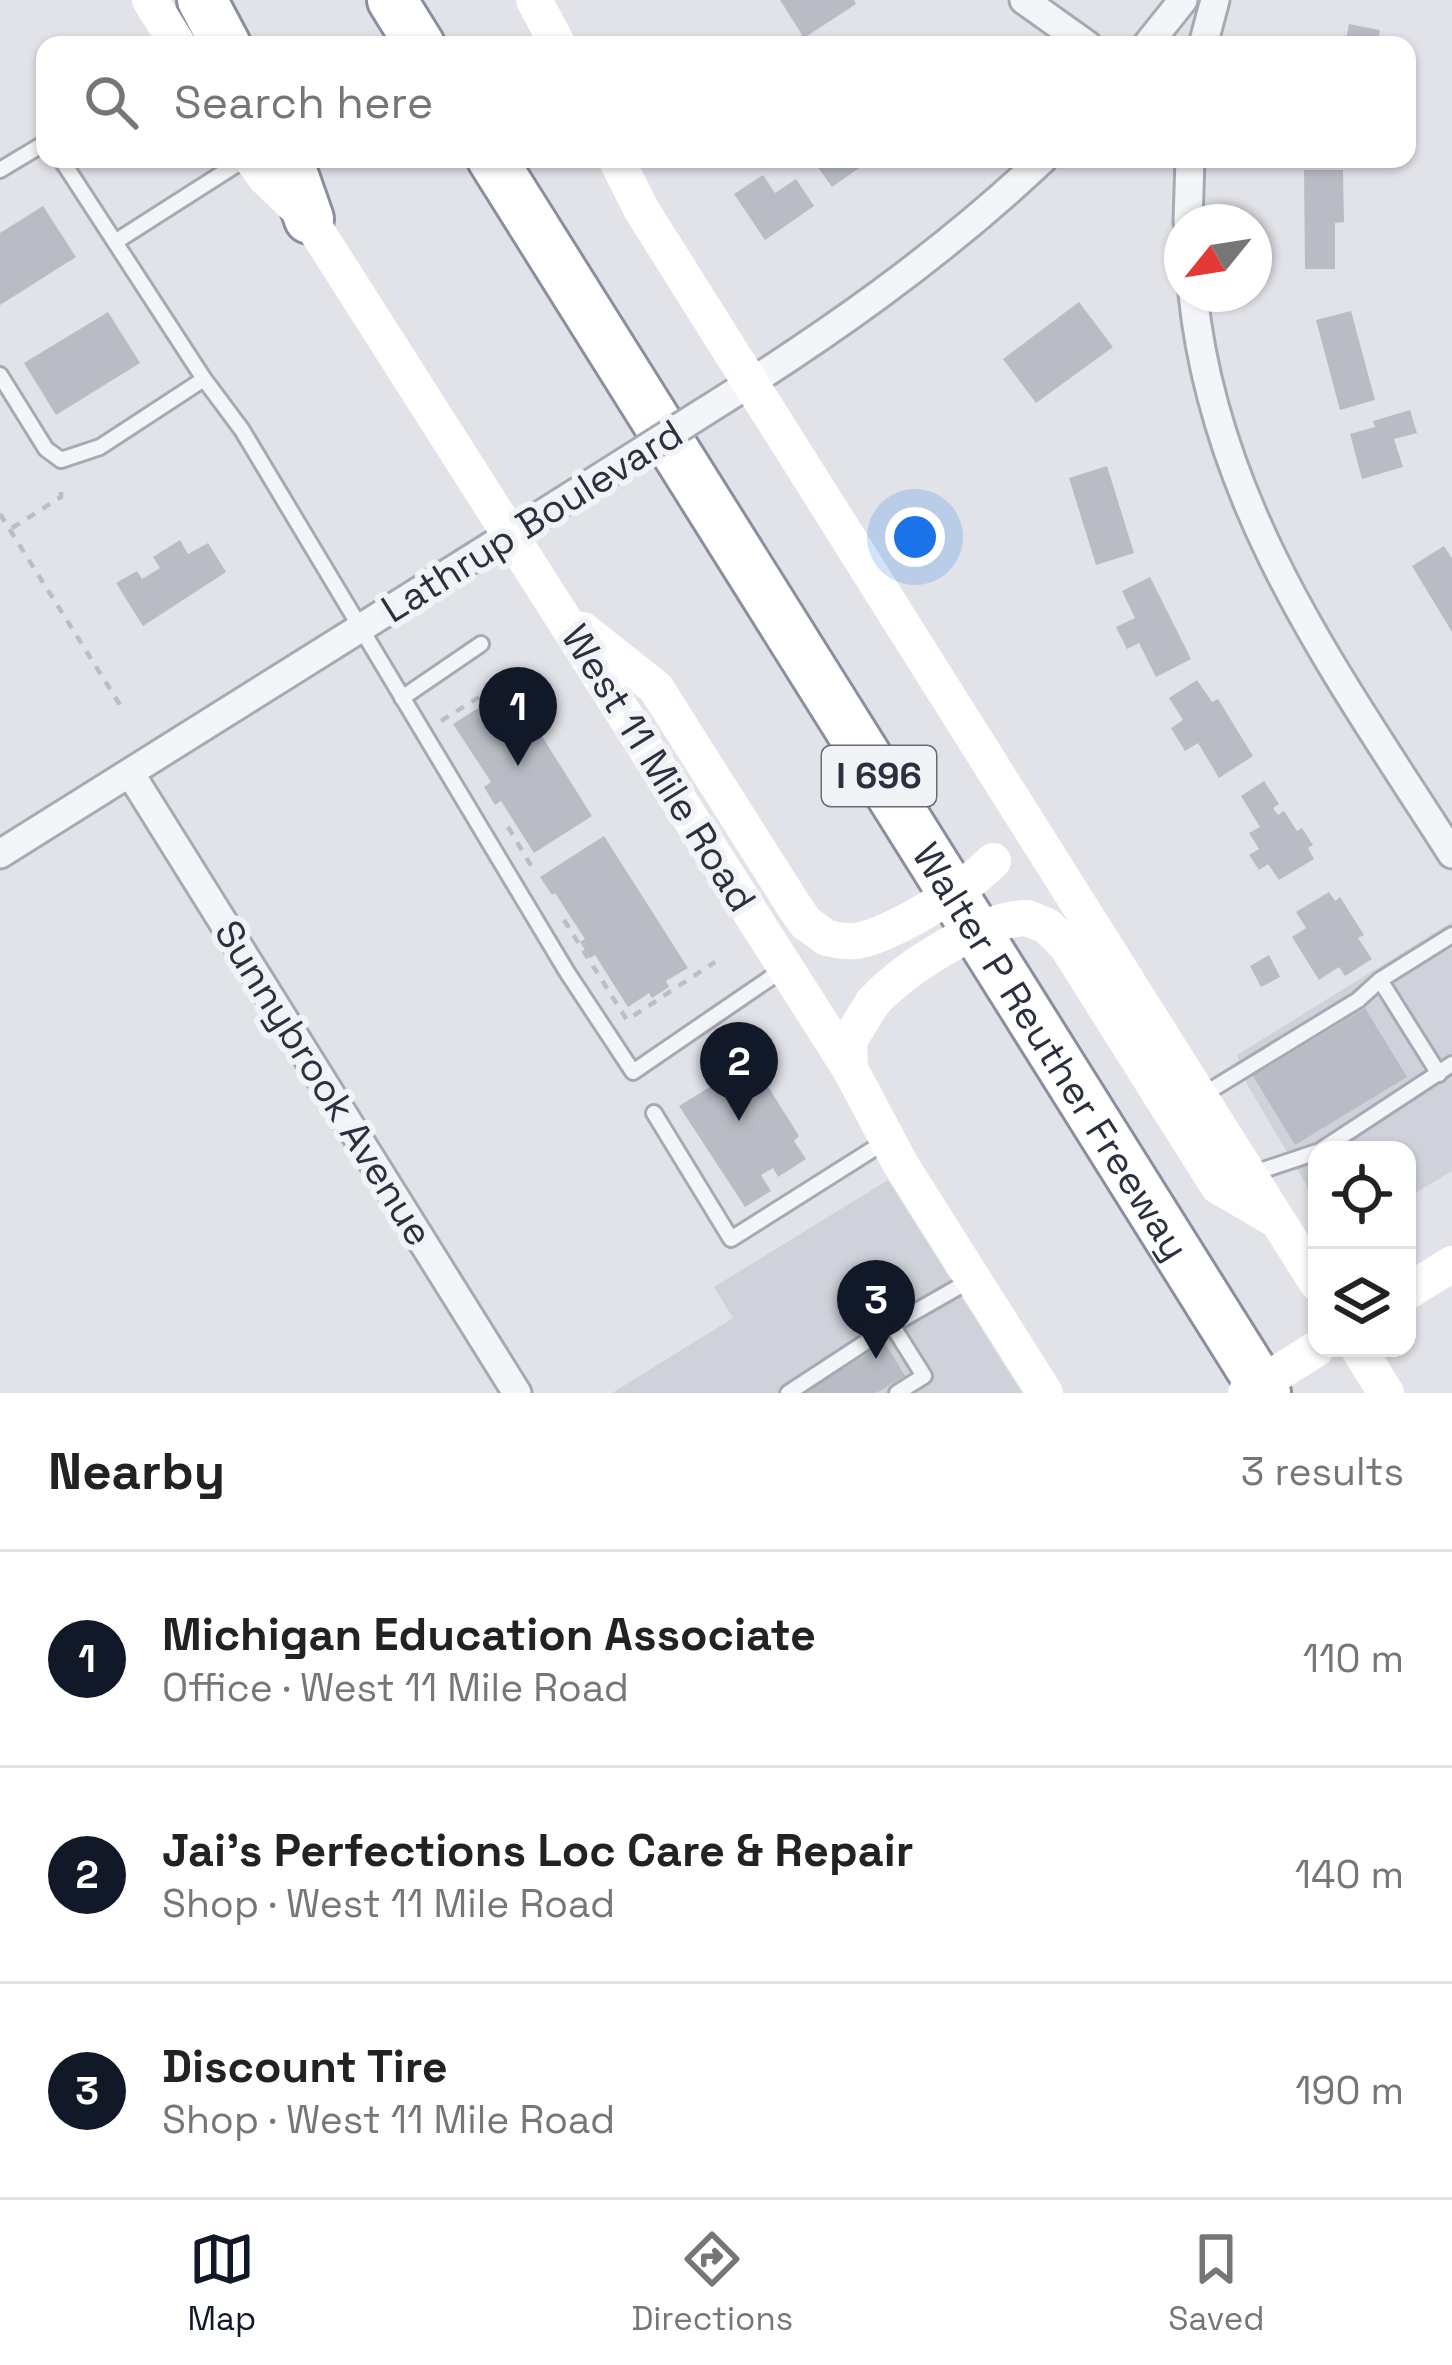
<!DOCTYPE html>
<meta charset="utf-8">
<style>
:root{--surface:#fff;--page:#f2f2f2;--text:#222;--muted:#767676;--line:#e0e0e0;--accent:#111827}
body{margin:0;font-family:"Space Grotesk",sans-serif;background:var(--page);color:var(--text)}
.controls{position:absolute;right:36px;bottom:36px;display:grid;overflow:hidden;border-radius:24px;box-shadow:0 3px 9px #0004}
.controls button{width:108px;height:108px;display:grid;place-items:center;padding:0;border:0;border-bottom:3px solid var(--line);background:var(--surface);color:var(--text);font:60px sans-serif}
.compass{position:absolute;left:1164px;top:204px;width:108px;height:108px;border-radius:50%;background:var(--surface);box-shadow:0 3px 9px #0004;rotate:240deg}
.you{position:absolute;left:915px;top:537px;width:42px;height:42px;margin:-30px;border:9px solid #fff;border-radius:50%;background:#1a73e8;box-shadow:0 0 0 18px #1a73e833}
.badge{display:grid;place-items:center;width:78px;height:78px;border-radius:50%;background:var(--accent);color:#fff;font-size:39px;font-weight:700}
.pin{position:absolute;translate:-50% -99px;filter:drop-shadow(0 3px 6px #0008)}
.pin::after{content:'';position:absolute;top:63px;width:42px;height:36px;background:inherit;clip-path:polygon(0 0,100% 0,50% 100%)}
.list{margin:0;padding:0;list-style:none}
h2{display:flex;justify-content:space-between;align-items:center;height:156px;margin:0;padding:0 48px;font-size:51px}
h2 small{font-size:39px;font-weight:400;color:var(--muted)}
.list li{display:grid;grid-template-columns:78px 1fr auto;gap:36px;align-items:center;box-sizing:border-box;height:216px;padding:0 48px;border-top:3px solid var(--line)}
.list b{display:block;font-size:45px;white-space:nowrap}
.list p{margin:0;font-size:39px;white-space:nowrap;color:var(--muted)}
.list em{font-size:39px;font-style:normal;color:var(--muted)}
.icon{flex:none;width:66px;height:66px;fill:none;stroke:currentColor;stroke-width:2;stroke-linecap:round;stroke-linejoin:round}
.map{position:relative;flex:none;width:1452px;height:1393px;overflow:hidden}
.search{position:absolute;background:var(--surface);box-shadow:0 3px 9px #0004;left:36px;right:36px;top:36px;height:132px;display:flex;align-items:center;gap:30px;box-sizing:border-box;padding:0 42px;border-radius:24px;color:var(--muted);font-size:45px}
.sheet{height:804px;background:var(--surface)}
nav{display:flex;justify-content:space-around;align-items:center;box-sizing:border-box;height:168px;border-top:3px solid var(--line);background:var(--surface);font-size:33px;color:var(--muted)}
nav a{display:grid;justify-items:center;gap:6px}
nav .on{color:var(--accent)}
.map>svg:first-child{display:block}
.built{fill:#d0d2db}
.building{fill:#b9bcc5}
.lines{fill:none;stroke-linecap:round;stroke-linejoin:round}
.lane-casing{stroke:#a7aab3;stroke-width:20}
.street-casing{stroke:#a7aab3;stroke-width:33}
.highway-casing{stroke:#8a8f9f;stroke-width:54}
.path{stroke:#bcbec4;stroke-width:4.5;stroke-dasharray:9 9;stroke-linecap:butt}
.lane{stroke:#f4f5f8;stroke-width:14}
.street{stroke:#f4f5f8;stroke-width:27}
.secondary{stroke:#fff;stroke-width:36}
.highway{stroke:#fff;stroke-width:48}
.street-bridge-casing{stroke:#a7aab3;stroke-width:33;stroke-linecap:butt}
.street-bridge{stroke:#f4f5f8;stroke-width:27}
.secondary-bridge{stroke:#fff;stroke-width:36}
.labels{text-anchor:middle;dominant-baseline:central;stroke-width:12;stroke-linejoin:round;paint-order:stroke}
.shield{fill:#f1f3f7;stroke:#666a77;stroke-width:3}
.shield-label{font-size:36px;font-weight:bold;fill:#2b3040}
.street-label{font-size:39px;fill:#2b3040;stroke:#f1f3f7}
</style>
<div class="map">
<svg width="1452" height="1393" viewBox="0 0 1452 1393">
<rect width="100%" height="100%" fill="#e2e3e9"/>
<path class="built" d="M1452,922V1171L1407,1198V1150H1317V1203L1248,1086L1237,1055Z
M888,1180L1022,1393H612L733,1318L714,1287Z"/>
<path class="building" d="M780,0H854L856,4L804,38Z
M1349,24L1380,30L1377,45H1345Z
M812,159H872L832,187Z
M1304,170H1343L1344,222L1335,223V269H1305Z
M763,175L775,193L796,179L814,206L765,240L734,194Z
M43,206L76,257L0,305V233Z
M1079,302L1113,347L1036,403L1003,359Z
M1351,311L1375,400L1340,410L1316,320Z
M108,312L140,363L56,415L24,363Z
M1410,410L1417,433L1394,439L1403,467L1362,479L1350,434L1375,427L1373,421Z
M1107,466L1134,553L1096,565L1069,478Z
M180,540L188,554L208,543L226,572L143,626L116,583L137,571L142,579L160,568L153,557Z
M1444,546L1452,558V632L1412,566Z
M1150,577L1191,659L1156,677L1139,643L1127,649L1116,627L1135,618L1122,591Z
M1197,680L1212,702L1218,699L1253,756L1219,778L1198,743L1185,751L1171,728L1183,720L1169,698Z
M511,687L592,816L534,853L501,801L495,805L484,787L491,782L453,724Z
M1264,781L1279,804L1273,808L1278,815L1284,811L1297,831L1302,828L1313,845L1308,848L1314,859L1279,880L1268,864L1259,870L1249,855L1259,849L1249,833L1260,827L1241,796Z
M604,836L688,968L666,981L669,987L652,998L649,993L628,1007L595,955L590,958L580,942L585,939L555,893L552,895L540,877Z
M1329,892L1335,901L1340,897L1364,935L1358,938L1372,959L1345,976L1339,967L1319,980L1292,937L1306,928L1296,912Z
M1269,955L1280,977L1261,987L1250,966Z
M1365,1008L1407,1077L1295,1145L1253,1076Z
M752,1061L799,1136L794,1141L806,1159L778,1177L773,1168L761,1175L771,1191L745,1207L679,1106Z
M885,1343L905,1376L876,1393H803Z"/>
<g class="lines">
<defs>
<path id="lane" d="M61,159L204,379L242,430L567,972L633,1072L785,968
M0,170L45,143
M115,242L245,159
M0,375L46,449L61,460L100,447L204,379
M402,698L481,644
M1380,980L1452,935
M1201,1096L1358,1000L1380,980L1439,1074
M654,1113L731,1239L886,1141
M1321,1150L1452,1064
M1254,1173L1317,1152
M892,1325L969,1281
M788,1393L892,1325L924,1376L897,1393"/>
<path id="street" d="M1024,0L1087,45
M1147,45L1183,0
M1203,45L1215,0
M1188,222L1190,159
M1193,294C1215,510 1339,677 1452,854
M704,412C825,337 939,257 1043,159
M130,773L517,1393
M0,854L560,503"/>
<g id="highway">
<path d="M202,0L226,45"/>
<path d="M392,0L420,45"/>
<path d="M288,159L309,219"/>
<path id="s1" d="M492,159L1266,1393"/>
</g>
</defs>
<use href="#lane" class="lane-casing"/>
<use href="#street" class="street-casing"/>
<use href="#highway" class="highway-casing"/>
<path class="path" d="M0,514L122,708
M12,528L61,497V483
M441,721L527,667
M508,827L533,869
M564,920L627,1020L715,962"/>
<use href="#lane" class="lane"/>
<use href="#street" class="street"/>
<path class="secondary" d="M150,0L178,45
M534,0L558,45
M252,159L265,177L309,219L850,1069L901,1165L1045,1393
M616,159L641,209L1317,1283
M583,630L656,688L794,906L806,923L827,938
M1027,918L1047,926L1066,945L1218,1186L1273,1218
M850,1069L849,1041L873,1002
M1407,1292L1452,1264
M1358,1348L1386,1393"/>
<use href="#highway" class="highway"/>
<defs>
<path id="street-bridge" d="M560,503L704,412"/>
</defs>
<use href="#street-bridge" class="street-bridge-casing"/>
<use href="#street-bridge" class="street-bridge"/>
<path class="secondary-bridge" d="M827,938C840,941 852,943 865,939C903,928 965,889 993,861
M873,1002C905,968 980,919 1027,918
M1246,1393L1316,1349"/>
</g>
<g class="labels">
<rect class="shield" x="822" y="746" width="114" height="60" rx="9"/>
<g class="shield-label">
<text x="879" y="776">I 696</text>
</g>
<g class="street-label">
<text transform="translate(532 521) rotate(-32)">Lathrup Boulevard</text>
<text transform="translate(659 768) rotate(58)">West 11 Mile Road</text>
<text stroke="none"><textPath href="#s1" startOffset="1053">Walter P Reuther Freeway</textPath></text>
<text transform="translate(324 1083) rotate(58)">Sunnybrook Avenue</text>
</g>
</g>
</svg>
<div class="controls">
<button><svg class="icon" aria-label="locate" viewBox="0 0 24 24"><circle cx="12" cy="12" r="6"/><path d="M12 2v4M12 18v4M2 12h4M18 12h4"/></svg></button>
<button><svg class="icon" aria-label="layers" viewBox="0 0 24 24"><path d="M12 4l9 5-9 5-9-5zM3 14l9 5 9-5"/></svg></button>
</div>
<svg class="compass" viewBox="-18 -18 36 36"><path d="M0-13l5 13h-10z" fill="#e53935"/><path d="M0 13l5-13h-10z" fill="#767676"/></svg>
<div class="you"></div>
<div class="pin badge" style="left:518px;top:766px">1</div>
<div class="pin badge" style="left:739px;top:1121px">2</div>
<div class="pin badge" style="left:876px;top:1359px">3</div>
<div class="search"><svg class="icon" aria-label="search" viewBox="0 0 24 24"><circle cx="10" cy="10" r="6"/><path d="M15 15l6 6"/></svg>Search here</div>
</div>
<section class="sheet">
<h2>Nearby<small>3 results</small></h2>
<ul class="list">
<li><span class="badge">1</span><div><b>Michigan Education Associate</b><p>Office · West 11 Mile Road</p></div><em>110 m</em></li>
<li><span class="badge">2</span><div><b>Jai's Perfections Loc Care &amp; Repair</b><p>Shop · West 11 Mile Road</p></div><em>140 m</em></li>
<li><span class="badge">3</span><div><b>Discount Tire</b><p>Shop · West 11 Mile Road</p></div><em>190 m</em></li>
</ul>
</section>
<nav>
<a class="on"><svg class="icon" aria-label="map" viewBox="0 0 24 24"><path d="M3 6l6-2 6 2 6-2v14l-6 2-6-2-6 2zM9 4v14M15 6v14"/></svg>Map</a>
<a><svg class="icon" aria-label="directions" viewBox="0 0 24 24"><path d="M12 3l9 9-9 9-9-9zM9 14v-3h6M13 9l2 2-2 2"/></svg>Directions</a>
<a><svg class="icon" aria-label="saved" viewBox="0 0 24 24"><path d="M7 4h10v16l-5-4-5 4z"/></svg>Saved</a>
</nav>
